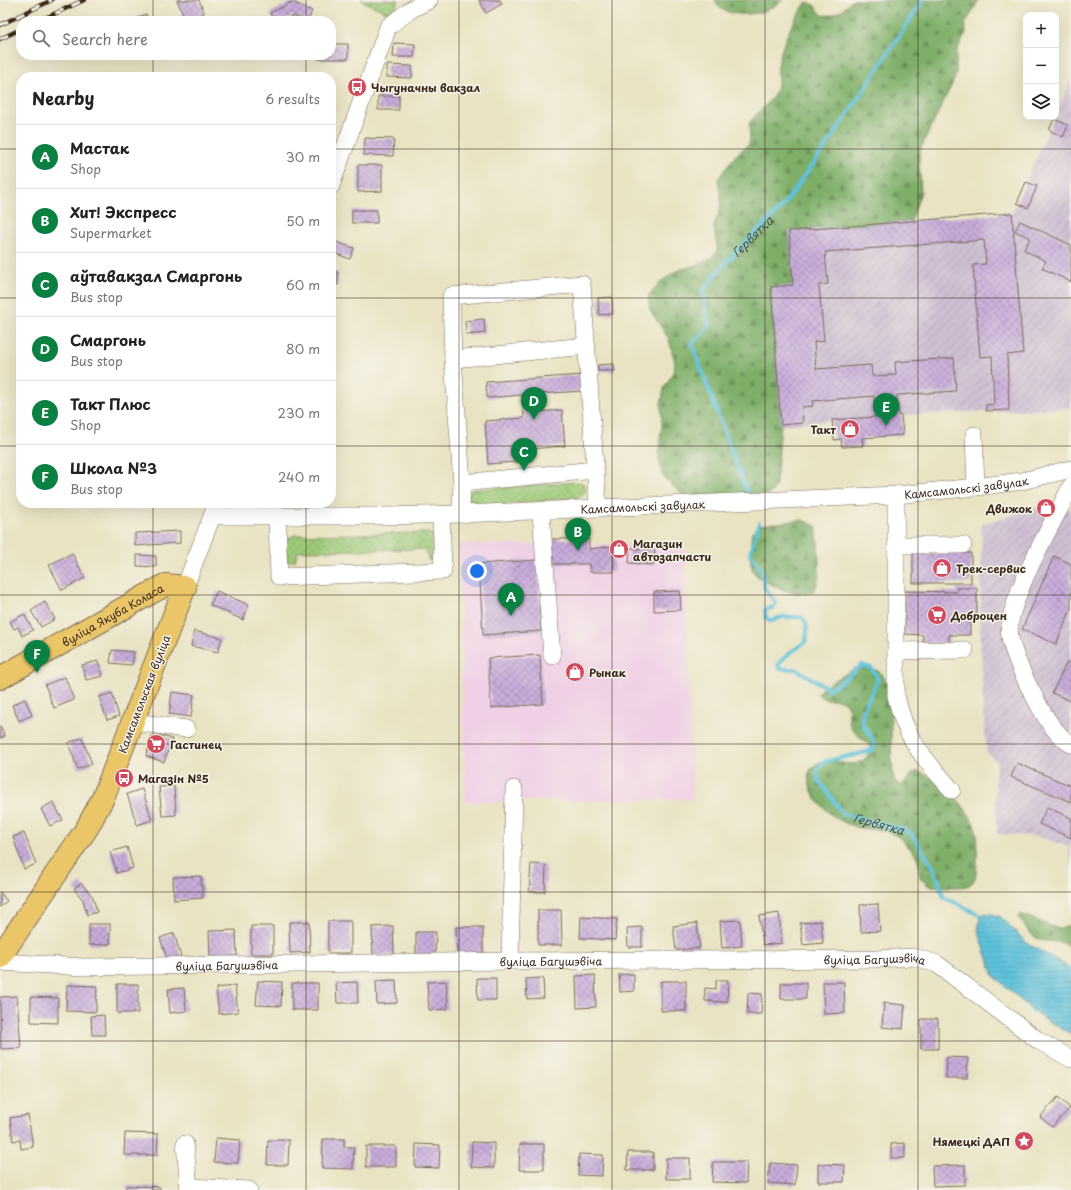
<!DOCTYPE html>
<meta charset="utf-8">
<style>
:root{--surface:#fff;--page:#f6f6f6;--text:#222;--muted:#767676;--line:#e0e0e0;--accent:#0b8043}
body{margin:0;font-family:"Playpen Sans",sans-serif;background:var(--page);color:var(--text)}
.controls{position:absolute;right:12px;top:12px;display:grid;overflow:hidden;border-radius:8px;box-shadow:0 4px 16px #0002}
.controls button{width:36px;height:36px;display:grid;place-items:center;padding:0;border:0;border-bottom:1px solid var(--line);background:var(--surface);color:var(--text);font:20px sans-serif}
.you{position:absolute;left:477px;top:571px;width:14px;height:14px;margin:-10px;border:3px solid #fff;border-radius:50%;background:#1a73e8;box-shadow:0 0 0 6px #1a73e833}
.badge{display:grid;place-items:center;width:26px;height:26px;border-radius:50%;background:var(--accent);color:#fff;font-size:13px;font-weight:700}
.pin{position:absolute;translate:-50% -33px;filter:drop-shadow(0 1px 2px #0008)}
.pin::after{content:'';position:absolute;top:21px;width:14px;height:12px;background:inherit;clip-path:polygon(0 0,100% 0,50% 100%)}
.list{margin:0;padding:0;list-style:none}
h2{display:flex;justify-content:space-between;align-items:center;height:52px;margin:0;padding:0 16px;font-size:17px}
h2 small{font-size:13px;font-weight:400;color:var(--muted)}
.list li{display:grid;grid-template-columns:26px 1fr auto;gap:12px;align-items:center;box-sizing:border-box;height:64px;padding:0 16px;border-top:1px solid var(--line)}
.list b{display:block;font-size:15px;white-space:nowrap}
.list p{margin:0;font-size:13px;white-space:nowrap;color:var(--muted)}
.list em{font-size:13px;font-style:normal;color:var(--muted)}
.icon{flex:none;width:22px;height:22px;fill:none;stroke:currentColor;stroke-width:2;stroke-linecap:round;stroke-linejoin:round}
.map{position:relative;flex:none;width:1071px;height:1190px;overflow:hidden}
.search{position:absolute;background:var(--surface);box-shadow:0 4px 16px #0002;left:16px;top:16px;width:320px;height:44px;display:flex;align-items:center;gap:10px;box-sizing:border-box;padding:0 14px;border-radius:16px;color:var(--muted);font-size:15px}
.panel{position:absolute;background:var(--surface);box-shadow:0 4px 16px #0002;left:16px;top:72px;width:320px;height:436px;border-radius:16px}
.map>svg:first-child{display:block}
.built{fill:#efd0e6}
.industrial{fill:url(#industrial-furrows)}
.grass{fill:url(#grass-dots);stroke:#6c7a4b}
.forest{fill:url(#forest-firs);stroke:#5c6c43}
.water{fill:url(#water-rules);stroke:#4d767e}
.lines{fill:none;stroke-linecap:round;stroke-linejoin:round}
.stream{stroke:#5fc3dd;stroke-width:4}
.building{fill:url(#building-cross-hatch)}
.minor-casing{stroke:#786b58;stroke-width:18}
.major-casing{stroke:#786b58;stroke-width:24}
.minor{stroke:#fff;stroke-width:17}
.major{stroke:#ebc669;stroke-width:22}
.rail-casing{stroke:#3b2a1e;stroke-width:4.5}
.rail{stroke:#f7f3e8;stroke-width:3;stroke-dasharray:9;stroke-linecap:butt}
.grid{fill:none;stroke:#3b2a1e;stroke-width:1;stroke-opacity:0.55}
.labels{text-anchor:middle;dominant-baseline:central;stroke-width:3;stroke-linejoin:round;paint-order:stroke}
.poi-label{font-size:11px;font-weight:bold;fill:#3b2a1e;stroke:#f7f3e8;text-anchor:start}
.street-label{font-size:11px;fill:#3b2a1e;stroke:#f7f3e8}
.water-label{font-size:12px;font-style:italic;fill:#465857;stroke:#f7f3e8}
</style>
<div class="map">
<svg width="1071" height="1190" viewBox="0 0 1071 1190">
<defs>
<pattern id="industrial-furrows" width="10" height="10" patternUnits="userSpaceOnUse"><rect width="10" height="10" fill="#cdbed2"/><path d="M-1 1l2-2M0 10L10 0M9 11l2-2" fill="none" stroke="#b1a3b4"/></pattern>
<pattern id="grass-dots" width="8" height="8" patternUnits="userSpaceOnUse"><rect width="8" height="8" fill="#9dca78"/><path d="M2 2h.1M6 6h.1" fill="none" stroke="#81a462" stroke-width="1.8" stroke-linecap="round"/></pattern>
<pattern id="forest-firs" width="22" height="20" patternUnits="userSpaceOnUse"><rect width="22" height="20" fill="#7eae68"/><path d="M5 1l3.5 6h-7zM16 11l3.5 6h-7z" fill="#688e55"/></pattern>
<pattern id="water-rules" width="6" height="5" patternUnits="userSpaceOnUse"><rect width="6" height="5" fill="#5fc3dd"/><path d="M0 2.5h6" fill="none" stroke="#509fb3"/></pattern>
<pattern id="building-cross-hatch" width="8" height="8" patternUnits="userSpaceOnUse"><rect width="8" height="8" fill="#c8addc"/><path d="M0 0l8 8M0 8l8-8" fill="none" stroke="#a48db2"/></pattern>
</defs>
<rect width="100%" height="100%" fill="#f7f3e8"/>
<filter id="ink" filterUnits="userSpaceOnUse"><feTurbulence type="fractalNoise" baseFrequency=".025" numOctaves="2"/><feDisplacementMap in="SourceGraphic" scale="8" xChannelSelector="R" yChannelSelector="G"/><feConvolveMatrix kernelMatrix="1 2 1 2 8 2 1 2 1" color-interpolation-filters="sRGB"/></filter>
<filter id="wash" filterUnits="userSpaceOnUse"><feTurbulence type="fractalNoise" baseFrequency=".012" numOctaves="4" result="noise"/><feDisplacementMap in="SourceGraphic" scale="16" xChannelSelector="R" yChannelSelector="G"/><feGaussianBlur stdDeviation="0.9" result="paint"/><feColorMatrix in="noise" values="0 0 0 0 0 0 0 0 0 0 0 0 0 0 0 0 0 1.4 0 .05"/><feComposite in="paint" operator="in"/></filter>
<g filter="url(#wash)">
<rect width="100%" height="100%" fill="#e9e3c3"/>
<path class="built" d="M459,544L684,545L693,799L465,802Z"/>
<path class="industrial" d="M1071,80V408L902,415L903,435L862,438L863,446L842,447L841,440H834L832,420L781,425L771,287L793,285L789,231L1012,213Z
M1042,500L1053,505L1071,509V874L1069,847L1037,836L997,834L995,778L997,762L987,752L983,712L980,622L982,524L1039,507Z"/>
<path class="grass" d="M361,0H399L393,12H386Z
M578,482L583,483L586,491L579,498L473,507L468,502L467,494L471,490Z
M428,533L434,536L438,555L434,560H428L426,549L298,551L295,561H287L284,544L288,538L295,535Z"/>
<path class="forest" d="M715,0H783C778,3 774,7 769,9C756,16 719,18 715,0Z
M853,0H979L965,24L966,33L956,52V73L954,80L921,148L919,158L921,192L911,221L789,231L793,285L771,288L781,425L776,485L772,492L768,494L694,500L682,494L666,480L662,474L658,454L662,426L661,403L664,389L674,370L675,363L669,339L650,310L648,296C654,288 664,279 673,273C684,266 716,264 717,249C718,242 714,234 714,227C714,221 718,218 719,213C723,203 719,189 718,179L736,155L749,144L750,138L749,124C756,112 770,104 776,91C780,83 777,75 778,66C780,47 794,17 807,2L814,5L822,15C835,17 844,9 853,0Z
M802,520L816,526C818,540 822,577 815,589C807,603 758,582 753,571C748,560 751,544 752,532L759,525Z
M868,668C874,669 881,671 884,677C896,699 887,753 895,782L901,785C908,781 910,774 916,771C939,779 966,803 975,827C979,838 977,852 977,863C976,871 977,881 969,885C962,889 938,886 929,886C913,874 923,872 917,858C914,852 906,844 901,839C889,829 875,830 861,828C838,824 814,805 809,782C807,774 810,767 818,763C836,754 857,778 872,749C866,739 855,736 850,726C847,718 852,708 844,702C835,695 828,705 818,694L822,688L854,669Z
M1020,914L1060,929L1070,925L1071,921V949C1064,939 1051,943 1041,940C1031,937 1024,925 1018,917Z"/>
<path class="water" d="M987,913L1001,917L1028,944L1069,967L1071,970V1034L1036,1014L994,976L978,930L980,915Z"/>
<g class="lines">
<g class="stream">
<path id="s1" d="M747,493L692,344L709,326L703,291L724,264L783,206L838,129L923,0"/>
<path id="s2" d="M759,523L750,553L762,571L765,589L776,603L774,607L765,610L766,618L771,621L782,617H801C809,623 807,631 806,641C799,647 782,657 778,665L780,669H796L829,689L837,685L862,665L871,668L878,679C875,690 860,710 862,720C863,731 875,736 874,748L867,752L823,762L817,770L818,779L843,814L910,832L934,868L944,898C957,902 967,910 980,915"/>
</g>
</g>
<g id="blocks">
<path class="building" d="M177,0H199L204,13L186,21Z
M479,0H500L502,4L486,13Z
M292,2L312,11L308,21L292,16L281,21H274L270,13Z
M146,14L149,21H131Z
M394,43L415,44L414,57H393Z
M331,44H348V59H318V55H331Z
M387,65L412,66V78L387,77Z
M378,96H399V110H378Z
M1054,119L1068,125L1063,137L1049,130Z
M365,138L394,139L393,156L364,155Z
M358,165H382V191L358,192Z
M1026,182L1037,186L1028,208L1017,203Z
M352,210H377V223H352Z
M1012,213L1023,353L1007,355L1009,410L986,411V405L994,404L992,356L980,357L973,265L986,264L984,240L825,252L828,284L819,285L824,341L814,342L816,369L871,365L872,376L896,375L895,362L954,358L956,391L897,395L899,416L901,415L903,435L862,438L863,446L842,447L841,439L834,440L832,420L875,417L874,396L812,401L813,406L802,407L803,423L781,425L771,287L793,285L789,231Z
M1020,221L1071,245V282L1042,268L1046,261L1024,250L1030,238L1015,231Z
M333,241L354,248L350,259L331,252Z
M331,272H338V285H331Z
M612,297L613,314L599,315L598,298Z
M484,319L485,333L467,335L465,321Z
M614,364L615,371H598V365Z
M581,375L582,391L537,394L538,412L562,410L565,446L529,449L530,461L488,464L485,421L524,418L522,395L487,398L486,382Z
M1042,500L1053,505L1049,516L1037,511Z
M180,531V543L135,546V533Z
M549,539H589V549L613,546L614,572H590L589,564H549Z
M630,548L655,550L654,565L629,563Z
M72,553L85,578L62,590L49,565Z
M913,553H971V583H913Z
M137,555L156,556V567L137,566Z
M1054,556L1071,564V609L1056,644L1022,629Z
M537,560L541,631L483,635L479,564Z
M957,588H977V614H970V635H949V643H923V635L905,634V591L957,592Z
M217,591L249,605L243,620L210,605Z
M680,591L681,610L654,611V592Z
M45,602L55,619L41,627L31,611Z
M24,614L33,630L22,636L18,627L14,629L10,622Z
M194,631L222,638L218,652L191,646Z
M112,650L134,652L132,665L110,663Z
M540,655L543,704L491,708L488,658Z
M98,661L103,676L86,680L82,665Z
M1067,662L1071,664V701L1052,693Z
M65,677L74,700L54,708L45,685Z
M172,692L194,695L191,717L169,714Z
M112,693L119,716L107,720L99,697Z
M25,699L32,715L19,721L12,705Z
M0,726L5,736L0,738Z
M153,733L172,739L164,762L146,756Z
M82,738L92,764L78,769L68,743Z
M1017,763L1071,786V802L1011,777Z
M174,786L176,815L162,816L159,787Z
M142,789L152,820L137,825L127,794Z
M53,802L63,820L50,826L41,809Z
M1047,807L1071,818V838L1039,824Z
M24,833L36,864L24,869L13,837Z
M127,847L133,868L117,873L110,852Z
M531,864L546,865L545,892H529Z
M201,876L203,898L174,900L173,877Z
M81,883L93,897L97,912L87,915L83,900L74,889Z
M0,892L7,901L0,907Z
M878,904L880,931L861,932L860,905Z
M538,910H561L562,945H538Z
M779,913L782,943L763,945L759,916Z
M581,917L617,919L615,940L580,938Z
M740,920L742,946L722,948L720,921Z
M328,921H351V953H328Z
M821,921L823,943L803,945L800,923Z
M289,922H309L310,952L290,953Z
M697,923L700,948L676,950L673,926Z
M89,924H110V944L89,945Z
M251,926H273V954H251Z
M393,926L394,955L373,956L372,927Z
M456,927H483V954L457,955Z
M642,927V947H628L627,928Z
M236,930L237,956L210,957L209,931Z
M416,932H436L435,956L416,955Z
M174,933L181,957L168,961L160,938Z
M634,974V991L620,992L619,975Z
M595,975L596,1007L577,1008L576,976Z
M477,978H496V1000H478Z
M543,978L544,998L527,999L526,979Z
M396,980L397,1003L377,1004L376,981Z
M716,980H728L727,1002L705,1001V988L716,989Z
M258,981L282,982L281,1006L256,1005Z
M446,981L448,1009L429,1010L427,982Z
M661,981H686V1011H661Z
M357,982L358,1003H337L336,983Z
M823,982H844L845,1013L824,1014Z
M292,983H318V1010H292Z
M781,983H806V999H781Z
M117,984H138V1013H117Z
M67,985L97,986L96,1012L66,1011Z
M235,986L238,1012L219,1014L216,988Z
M184,988L186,1011L170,1013L168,989Z
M748,993L762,994L761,1014H747Z
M17,996L21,1048L1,1049L0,997Z
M31,997L58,998V1023L31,1022Z
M884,1003L905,1005L903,1029L882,1027Z
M104,1015L105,1035H92L91,1016Z
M921,1019H938V1049H921Z
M947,1057L968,1058L967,1078H946Z
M1058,1097L1070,1108L1052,1127L1040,1117Z
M28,1115L33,1147L21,1149L20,1140L13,1141L10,1118Z
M125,1133L158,1134L157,1155H124Z
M216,1138L240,1140L238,1163L214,1162Z
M323,1139H344V1147H354L353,1169L322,1168Z
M268,1140H289L288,1165H267Z
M472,1142L494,1143V1168L471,1167Z
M905,1143V1158H891V1144Z
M416,1144L440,1145L439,1168L415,1167Z
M520,1144H544V1170H519Z
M366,1146H396V1167H366Z
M628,1152H653V1170H627Z
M579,1154L603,1155L602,1176L578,1175Z
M666,1158H690V1179H666Z
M713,1162H747L746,1183L712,1182Z
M770,1163L797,1165L795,1185L768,1183Z
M818,1164L845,1165L844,1182H818Z
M965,1165V1185L933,1186L932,1166Z
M126,1186L160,1187V1190H126Z"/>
</g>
</g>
<g filter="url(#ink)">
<use href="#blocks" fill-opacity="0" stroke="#786b58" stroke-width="1"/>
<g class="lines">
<defs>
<g id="minor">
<path d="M331,186L388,27L410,10L429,0"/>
<path d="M453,359L586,346"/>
<path d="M974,435L976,487"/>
<path d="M462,483L595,470"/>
<path d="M1071,486C1056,518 1003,606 1010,637C1013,653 1025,680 1033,694C1042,712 1053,733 1071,744"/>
<path d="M896,495V696C905,738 924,759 952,790"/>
<path d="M541,512L552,656"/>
<path d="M461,514L462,483L453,359L451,296L582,284L598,508"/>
<path id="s3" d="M212,516H385L461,514L896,495L976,487L1022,481L1071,469"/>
<path d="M277,516L279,577L443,571L441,515"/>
<path d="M897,545H963"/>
<path d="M185,587L217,503"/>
<path d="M896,651L965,650"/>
<path d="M134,722L186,729"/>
<path d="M510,961L514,789"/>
<path id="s4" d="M0,962L83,967L510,961L876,959L914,957L937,964L1039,1041L1071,1059"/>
<path d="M185,1144L189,1190"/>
<path d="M189,1187L249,1190"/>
</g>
<g id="major">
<path id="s5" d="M0,678L165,585L185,587L103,798L87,828L0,957"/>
</g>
</defs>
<use href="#minor" class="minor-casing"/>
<use href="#major" class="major-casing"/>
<use href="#minor" class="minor"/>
<use href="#major" class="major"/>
<defs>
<path id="rail" d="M39,21L84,0
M0,25L52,0
M0,39L21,29"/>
</defs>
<use href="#rail" class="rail-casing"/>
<use href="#rail" class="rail"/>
</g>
</g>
<path class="grid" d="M153,0V21M306,0V21M459,0V1190M612,0V1190M765,0V1190M918,0V1190M153,55V77M306,55V77M0,149H21M331,149H1071M0,298H21M331,298H1071M0,446H21M331,446H1071M153,503V1190M306,503V1190M0,595H1071M0,744H1071M0,892H1071M0,1041H1071"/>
<defs>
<symbol id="bus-disc" viewBox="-11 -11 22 22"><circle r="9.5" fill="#d1495b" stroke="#f7f3e8"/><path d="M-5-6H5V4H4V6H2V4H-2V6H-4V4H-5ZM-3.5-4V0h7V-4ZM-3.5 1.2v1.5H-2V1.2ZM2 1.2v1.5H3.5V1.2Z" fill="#fff"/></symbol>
<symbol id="shop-disc" viewBox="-11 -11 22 22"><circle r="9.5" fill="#d1495b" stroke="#f7f3e8"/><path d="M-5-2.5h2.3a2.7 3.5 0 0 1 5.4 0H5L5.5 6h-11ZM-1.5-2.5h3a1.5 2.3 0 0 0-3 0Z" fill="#fff"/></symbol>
<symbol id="supermarket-disc" viewBox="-11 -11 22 22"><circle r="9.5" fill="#d1495b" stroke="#f7f3e8"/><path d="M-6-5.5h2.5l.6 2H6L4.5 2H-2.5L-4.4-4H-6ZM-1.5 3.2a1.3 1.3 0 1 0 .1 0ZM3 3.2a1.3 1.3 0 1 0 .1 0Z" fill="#fff"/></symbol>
<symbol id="sight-disc" viewBox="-11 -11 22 22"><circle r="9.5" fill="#d1495b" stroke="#f7f3e8"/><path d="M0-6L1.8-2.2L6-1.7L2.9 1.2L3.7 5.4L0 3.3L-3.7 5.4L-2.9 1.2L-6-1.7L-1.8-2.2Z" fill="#fff"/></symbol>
</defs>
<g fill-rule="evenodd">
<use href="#bus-disc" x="346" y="76" width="22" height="22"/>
<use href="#shop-disc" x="839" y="418" width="22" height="22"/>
<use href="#shop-disc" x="1035" y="497" width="22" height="22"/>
<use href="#shop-disc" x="608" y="538" width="22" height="22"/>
<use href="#shop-disc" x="931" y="557" width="22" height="22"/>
<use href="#supermarket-disc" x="926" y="604" width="22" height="22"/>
<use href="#shop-disc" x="564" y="661" width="22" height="22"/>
<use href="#supermarket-disc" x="145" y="733" width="22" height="22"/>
<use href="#bus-disc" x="113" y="767" width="22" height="22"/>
<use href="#sight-disc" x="1013" y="1130" width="22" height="22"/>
</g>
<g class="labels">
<g class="poi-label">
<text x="371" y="87">Чыгуначны вакзал</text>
<text x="836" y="429" text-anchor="end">Такт</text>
<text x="1032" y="508" text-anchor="end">Движок</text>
<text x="633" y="543">Магазин<tspan x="633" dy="13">автозапчасти</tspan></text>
<text x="956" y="568">Трек-сервис</text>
<text x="951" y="615">Доброцен</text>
<text x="589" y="672">Рынак</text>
<text x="170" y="744">Гастинец</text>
<text x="138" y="778">Магазін №5</text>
<text x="1010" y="1141" text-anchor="end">Нямецкі ДАП</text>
</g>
<g class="street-label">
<text stroke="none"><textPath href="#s3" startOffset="755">Камсамольскі завулак</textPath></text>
<text stroke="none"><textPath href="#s3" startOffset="431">Камсамольскі завулак</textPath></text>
<text stroke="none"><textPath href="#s5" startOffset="129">вуліца Якуба Коласа</textPath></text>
<text transform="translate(144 694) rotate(-69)">Камсамольская вуліца</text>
<text stroke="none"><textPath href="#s4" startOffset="551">вуліца Багушэвіча</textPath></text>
<text stroke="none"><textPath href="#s4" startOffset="875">вуліца Багушэвіча</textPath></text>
<text stroke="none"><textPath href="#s4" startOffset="227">вуліца Багушэвіча</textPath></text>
</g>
<g class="water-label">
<text stroke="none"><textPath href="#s1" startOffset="293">Гервятка</textPath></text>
<text stroke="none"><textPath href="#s2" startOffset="561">Гервятка</textPath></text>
</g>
</g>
</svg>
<div class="controls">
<button>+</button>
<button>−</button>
<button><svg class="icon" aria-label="layers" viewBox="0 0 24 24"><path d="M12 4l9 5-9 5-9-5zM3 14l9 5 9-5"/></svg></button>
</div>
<div class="you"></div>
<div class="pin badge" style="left:511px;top:616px">A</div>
<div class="pin badge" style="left:578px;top:551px">B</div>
<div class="pin badge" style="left:524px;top:471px">C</div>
<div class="pin badge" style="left:534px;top:420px">D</div>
<div class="pin badge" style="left:886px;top:426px">E</div>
<div class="pin badge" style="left:37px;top:673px">F</div>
<div class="search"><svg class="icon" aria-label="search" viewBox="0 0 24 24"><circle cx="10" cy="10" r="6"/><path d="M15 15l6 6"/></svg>Search here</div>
<section class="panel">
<h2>Nearby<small>6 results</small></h2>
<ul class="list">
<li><span class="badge">A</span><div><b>Мастак</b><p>Shop</p></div><em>30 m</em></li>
<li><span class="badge">B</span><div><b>Хит! Экспресс</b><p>Supermarket</p></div><em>50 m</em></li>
<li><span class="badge">C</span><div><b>аўтавакзал Смаргонь</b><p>Bus stop</p></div><em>60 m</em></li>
<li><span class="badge">D</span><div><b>Смаргонь</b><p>Bus stop</p></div><em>80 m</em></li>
<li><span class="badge">E</span><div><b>Такт Плюс</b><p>Shop</p></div><em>230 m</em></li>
<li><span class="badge">F</span><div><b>Школа №3</b><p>Bus stop</p></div><em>240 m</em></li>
</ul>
</section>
</div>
